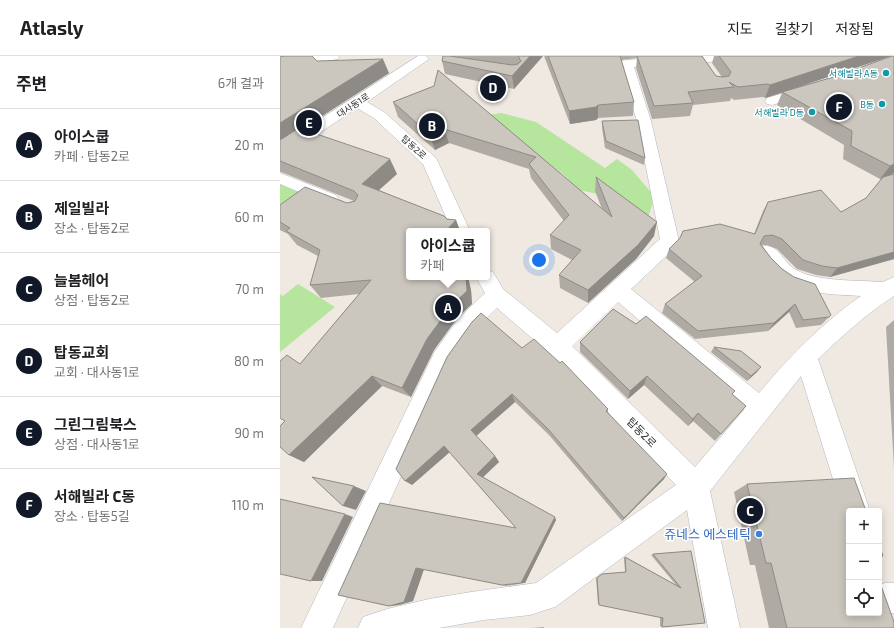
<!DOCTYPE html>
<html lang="ko">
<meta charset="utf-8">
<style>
:root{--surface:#fff;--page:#f6f6f6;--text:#202124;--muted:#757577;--line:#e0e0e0;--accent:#111827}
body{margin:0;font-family:"Exo 2","Noto Sans KR",sans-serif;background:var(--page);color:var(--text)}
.controls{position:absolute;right:12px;bottom:12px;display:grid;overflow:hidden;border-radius:4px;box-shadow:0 2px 10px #0003}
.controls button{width:36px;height:36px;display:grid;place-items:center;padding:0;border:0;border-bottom:1px solid var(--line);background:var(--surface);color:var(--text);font:20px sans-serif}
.you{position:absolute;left:259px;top:204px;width:14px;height:14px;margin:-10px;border:3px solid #fff;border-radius:50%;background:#1a73e8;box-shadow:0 0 0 6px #1a73e833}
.badge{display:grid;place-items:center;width:26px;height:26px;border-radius:50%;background:var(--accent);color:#fff;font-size:13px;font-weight:700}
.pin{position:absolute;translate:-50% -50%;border:2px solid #fff;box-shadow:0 1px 4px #0006}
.popup{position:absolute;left:126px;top:172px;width:84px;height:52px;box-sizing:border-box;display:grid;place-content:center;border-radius:4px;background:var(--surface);filter:drop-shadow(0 1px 3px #0005);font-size:13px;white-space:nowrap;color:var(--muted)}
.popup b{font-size:15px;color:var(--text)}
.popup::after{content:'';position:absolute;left:50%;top:100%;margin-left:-8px;border:8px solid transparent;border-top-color:var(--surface)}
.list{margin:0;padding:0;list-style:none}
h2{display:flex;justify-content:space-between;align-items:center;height:52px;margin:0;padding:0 16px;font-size:17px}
h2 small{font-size:13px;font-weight:400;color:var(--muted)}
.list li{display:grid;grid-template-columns:26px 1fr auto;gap:12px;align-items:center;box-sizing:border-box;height:72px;padding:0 16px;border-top:1px solid var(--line)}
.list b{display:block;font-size:15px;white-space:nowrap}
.list p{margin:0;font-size:13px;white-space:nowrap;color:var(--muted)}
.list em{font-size:13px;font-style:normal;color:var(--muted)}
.icon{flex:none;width:22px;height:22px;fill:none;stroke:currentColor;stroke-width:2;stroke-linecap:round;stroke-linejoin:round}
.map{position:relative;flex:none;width:614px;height:572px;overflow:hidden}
header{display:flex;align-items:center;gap:24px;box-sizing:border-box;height:56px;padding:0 20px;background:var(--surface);border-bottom:1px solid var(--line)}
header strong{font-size:19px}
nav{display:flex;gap:22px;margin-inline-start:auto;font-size:14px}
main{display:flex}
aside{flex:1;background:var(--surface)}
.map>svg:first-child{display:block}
.green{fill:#b6e59e}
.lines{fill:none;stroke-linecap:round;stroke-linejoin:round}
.minor-casing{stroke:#b4b7c1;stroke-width:1}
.minor{fill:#fff;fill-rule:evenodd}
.wall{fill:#afaba4}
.shaded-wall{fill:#8e8b86}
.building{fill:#cbc7bf;stroke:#8e8b86}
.culture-dot{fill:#0f9aa8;stroke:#fff;stroke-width:1.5}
.shop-dot{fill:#3f7fe0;stroke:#fff;stroke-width:1.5}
.labels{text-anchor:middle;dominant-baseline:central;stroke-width:3;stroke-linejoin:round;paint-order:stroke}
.far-culture-label{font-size:9px;fill:#0d838f;stroke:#fff;text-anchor:end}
.far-street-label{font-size:9px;fill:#2e2e2e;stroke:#fff}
.street-label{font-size:11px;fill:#2e2e2e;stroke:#fff}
.near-shop-label{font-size:13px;fill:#366cbe;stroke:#fff;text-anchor:end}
</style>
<header>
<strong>Atlasly</strong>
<nav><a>지도</a><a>길찾기</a><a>저장됨</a></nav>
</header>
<main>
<aside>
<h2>주변<small>6개 결과</small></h2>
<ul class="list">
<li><span class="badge">A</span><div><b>아이스쿱</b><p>카페 · 탑동2로</p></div><em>20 m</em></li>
<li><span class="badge">B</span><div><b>제일빌라</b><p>장소 · 탑동2로</p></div><em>60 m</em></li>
<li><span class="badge">C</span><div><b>늘봄헤어</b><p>상점 · 탑동2로</p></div><em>70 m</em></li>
<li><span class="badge">D</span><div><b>탑동교회</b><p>교회 · 대사동1로</p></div><em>80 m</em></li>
<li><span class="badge">E</span><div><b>그린그림북스</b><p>상점 · 대사동1로</p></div><em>90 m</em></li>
<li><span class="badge">F</span><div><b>서해빌라 C동</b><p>장소 · 탑동5길</p></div><em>110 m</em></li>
</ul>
</aside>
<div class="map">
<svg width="614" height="572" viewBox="0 0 614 572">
<rect width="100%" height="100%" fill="#efe9e1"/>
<path class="green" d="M221,57L256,66L325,112L337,103L352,114L375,141L368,161L318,138L299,134L284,119L202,60Z
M0,125L31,140L0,164Z
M18,228L55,251L0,296V238L3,240Z"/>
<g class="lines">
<defs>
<path id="minor" d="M24,0H59L58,3L53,4L0,11V3Z
M138,0H146L149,3L87,46L104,56L156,102L190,175H172L143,108L94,62L77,52L6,99L0,101V89Z
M403,0H462L461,3L456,4L354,11L371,65L399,185L397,190L351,233L479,337C509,301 542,267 581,240C537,237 502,240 477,196L480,191C499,185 502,207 516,214C538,226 578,224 603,226L614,221V240C586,258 562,280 538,303L590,455H569V466L566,465L521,320L430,435L460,572H428L407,454L275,551L250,559L204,564L159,572H78L83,561L107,553L149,543L191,536L256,527L396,429L269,297L217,252L195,274L171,309L53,572H21L155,295L179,262L205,237L196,221H207V214L213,216L223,233L277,277L380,183L357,65L339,8L341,5L346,4ZM338,246L464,354L415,411L292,290Z
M528,30L533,31L535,34L533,37L492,49L487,48L485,45L487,42Z
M0,117L56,139L59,143L56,147L50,149L0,128Z
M605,527H614V557H605L599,555V529Z"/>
</defs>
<use href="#minor" class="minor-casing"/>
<use href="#minor" class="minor"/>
</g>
<path class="wall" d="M163,0H263L234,33L165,18L162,5Z
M264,0H422L436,20L442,21L432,7L434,0H611L515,32L557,20L614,0V117L610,119L614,118V203L550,221L536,219L517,213L497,193L487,189H482L491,202L551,259L541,269L516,272L509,256L488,275L415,283L382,257L385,248L415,226L386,202L389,193L474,178L483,155L488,146L561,156L586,142L601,123H600L563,103L564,89L497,49L502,37L485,42L483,41L454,44L451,42L450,45L413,49L410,60L372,63L356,12L357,2L341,4L354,46L353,60L318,62L316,64L290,68Z
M0,1L37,5L109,17L22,73L117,118L99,134L167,163L176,164L180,175H129V221H188L191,234L192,248L178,261L154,294L131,341L102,330L24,406L9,399L5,365L20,308L79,238L41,242L30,229L38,200L17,189L8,178L0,174V166L74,145L1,116H0Z
M158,14L322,153L315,135L316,121L374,180L356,203L308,247L280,232L279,219L292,204L271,193L270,179L284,165L251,122L249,113L169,87L155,94L118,61L113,46L154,30Z
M322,65L365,102L364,109L325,92L322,72Z
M614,264V412L606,271Z
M300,286L452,338L466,350L435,385L413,365L408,370L364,329L348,343L300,296Z
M434,291L477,316L467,325L431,296Z
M242,292L328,353V356L384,423L342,465L269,379L235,346L196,380L215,400L219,406L203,421L276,464L245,527L226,530L222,529L144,513L133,545L119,549L109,550L58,539L236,472L169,396L132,429Z
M467,428L569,455L614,572H489L475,509H470L454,436Z
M411,495L425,567L382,571L380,570V561L318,548L316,522L322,518L345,516L344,502L345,501L396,529L371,499L373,498Z
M264,571V572H251Z"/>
<path class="shaded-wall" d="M250,0H263L234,33L232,20Z
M579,0H611L485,42L490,29Z
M103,3L109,17L0,87V67Z
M318,49V62L316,64L290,68L289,55Z
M164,73L169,87L155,94L150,79Z
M110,103L117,118L90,142L82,128Z
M614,108V117L600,123L610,110Z
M176,164L180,175H166Z
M377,166L374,180L356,203L308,247V234Z
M614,196V203L550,221L557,212Z
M186,221H188L191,234L192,248L178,261L154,294L131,341L122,332L147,283Z
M515,248L509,256L488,275L494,267Z
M481,311L477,316L467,325L471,320Z
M92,320L102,330L24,406L9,399Z
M367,320L364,329L348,343L350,335Z
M232,338L235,346L195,381L191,374Z
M418,357L413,365L408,370L413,363Z
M164,390L170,396L132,429L125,425Z
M215,400L219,406L201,423L197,418Z
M387,418L384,423L342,465L344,462Z
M74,430L86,435L76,454L63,450Z
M65,458L73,461L42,525H31Z
M275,461L276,464L245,527H241Z
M136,512L144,513L133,545L119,549L109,550Z"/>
<path class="building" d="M4,0H32L37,5L103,3L0,67V1Z
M163,0H170L232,9L238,8L241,5L238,0H250L232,20L162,5Z
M268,0H340L354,46L318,49L316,51L289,55Z
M357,0H422L436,20L443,21L449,20L451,16L439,0H579L490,29L488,28L458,31L449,26L454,31L408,36L413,47L374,50Z
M612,0H614V108L610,110L571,90L572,75L502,36L557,20Z
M158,14L332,161L316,121L377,166L358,189L308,234L279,219L301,194L270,179L289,159L249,108L256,101L164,73L150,79L113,46L154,30Z
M358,64L365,102L326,85L322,65Z
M19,72L110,103L82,128L164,160L167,163L176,164L166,175H129V221H186L187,235L172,249L147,283L122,332L92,320L9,399L0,391V370L5,365L0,362V305L7,299L20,308L91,224L30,229L40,194L6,175L10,172L0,166V149L25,131L67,147L75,145L78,139L74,135L0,105V84Z
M614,118V196L557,212L542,210L523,204L502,183L492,179L484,180L480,188L491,202L502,213L514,221L535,228L551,259L549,261L523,264L515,248L494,267L418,275L385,248L422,220L389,193L400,182L403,175L440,168L475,178L488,146L541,134L561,156L586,142L603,121Z
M333,253L356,268L366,260L455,335L452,338L466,350L441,378L418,357L413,363L367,320L350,335L300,286Z
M201,257L242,292L254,283L280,307L282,305L328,353L326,355L387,418L344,462L268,373L232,338L191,374L215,400L197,418L275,461L241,527L222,529L136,512L124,546L109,550L58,539L100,447L236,472L164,390L125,425L116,413L167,301L192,266Z
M434,291L461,295L481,311L471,320Z
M32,421L74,430L63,450L49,437Z
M574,422L586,455H569V557H599V524L614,566V572H507L491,507H486L467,428Z
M0,443L65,458L31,525L0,518Z
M599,489L603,500H599Z
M411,495L425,567L382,571L383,562L319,549L317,522L322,518L346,516L345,501L401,532L373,498Z"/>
<g class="culture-dot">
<circle cx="606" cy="17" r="4"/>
<circle cx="602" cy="48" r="4"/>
<circle cx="532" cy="56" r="4"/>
</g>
<circle class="shop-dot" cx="479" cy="478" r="4"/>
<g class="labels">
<g class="far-culture-label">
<text x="598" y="17">서해빌라 A동</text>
<text x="594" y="48">B동</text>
<text x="524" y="56">서해빌라 D동</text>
</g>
<g class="far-street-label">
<text transform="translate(73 49) rotate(-33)">대사동1로</text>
<text transform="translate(134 91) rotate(42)">탑동2로</text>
</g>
<g class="street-label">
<text transform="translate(362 376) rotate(45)">탑동2로</text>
</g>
<g class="near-shop-label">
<text x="471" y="478">쥬네스 에스테틱</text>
</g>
</g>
</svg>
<div class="controls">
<button>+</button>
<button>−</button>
<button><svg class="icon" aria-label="locate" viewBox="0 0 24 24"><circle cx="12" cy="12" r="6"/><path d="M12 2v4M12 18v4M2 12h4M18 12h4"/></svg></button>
</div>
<div class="you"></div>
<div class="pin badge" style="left:168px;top:252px">A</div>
<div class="popup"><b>아이스쿱</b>카페</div>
<div class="pin badge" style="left:152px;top:70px">B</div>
<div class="pin badge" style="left:470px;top:455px">C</div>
<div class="pin badge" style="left:213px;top:32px">D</div>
<div class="pin badge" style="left:29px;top:67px">E</div>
<div class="pin badge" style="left:559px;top:51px">F</div>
</div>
</main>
